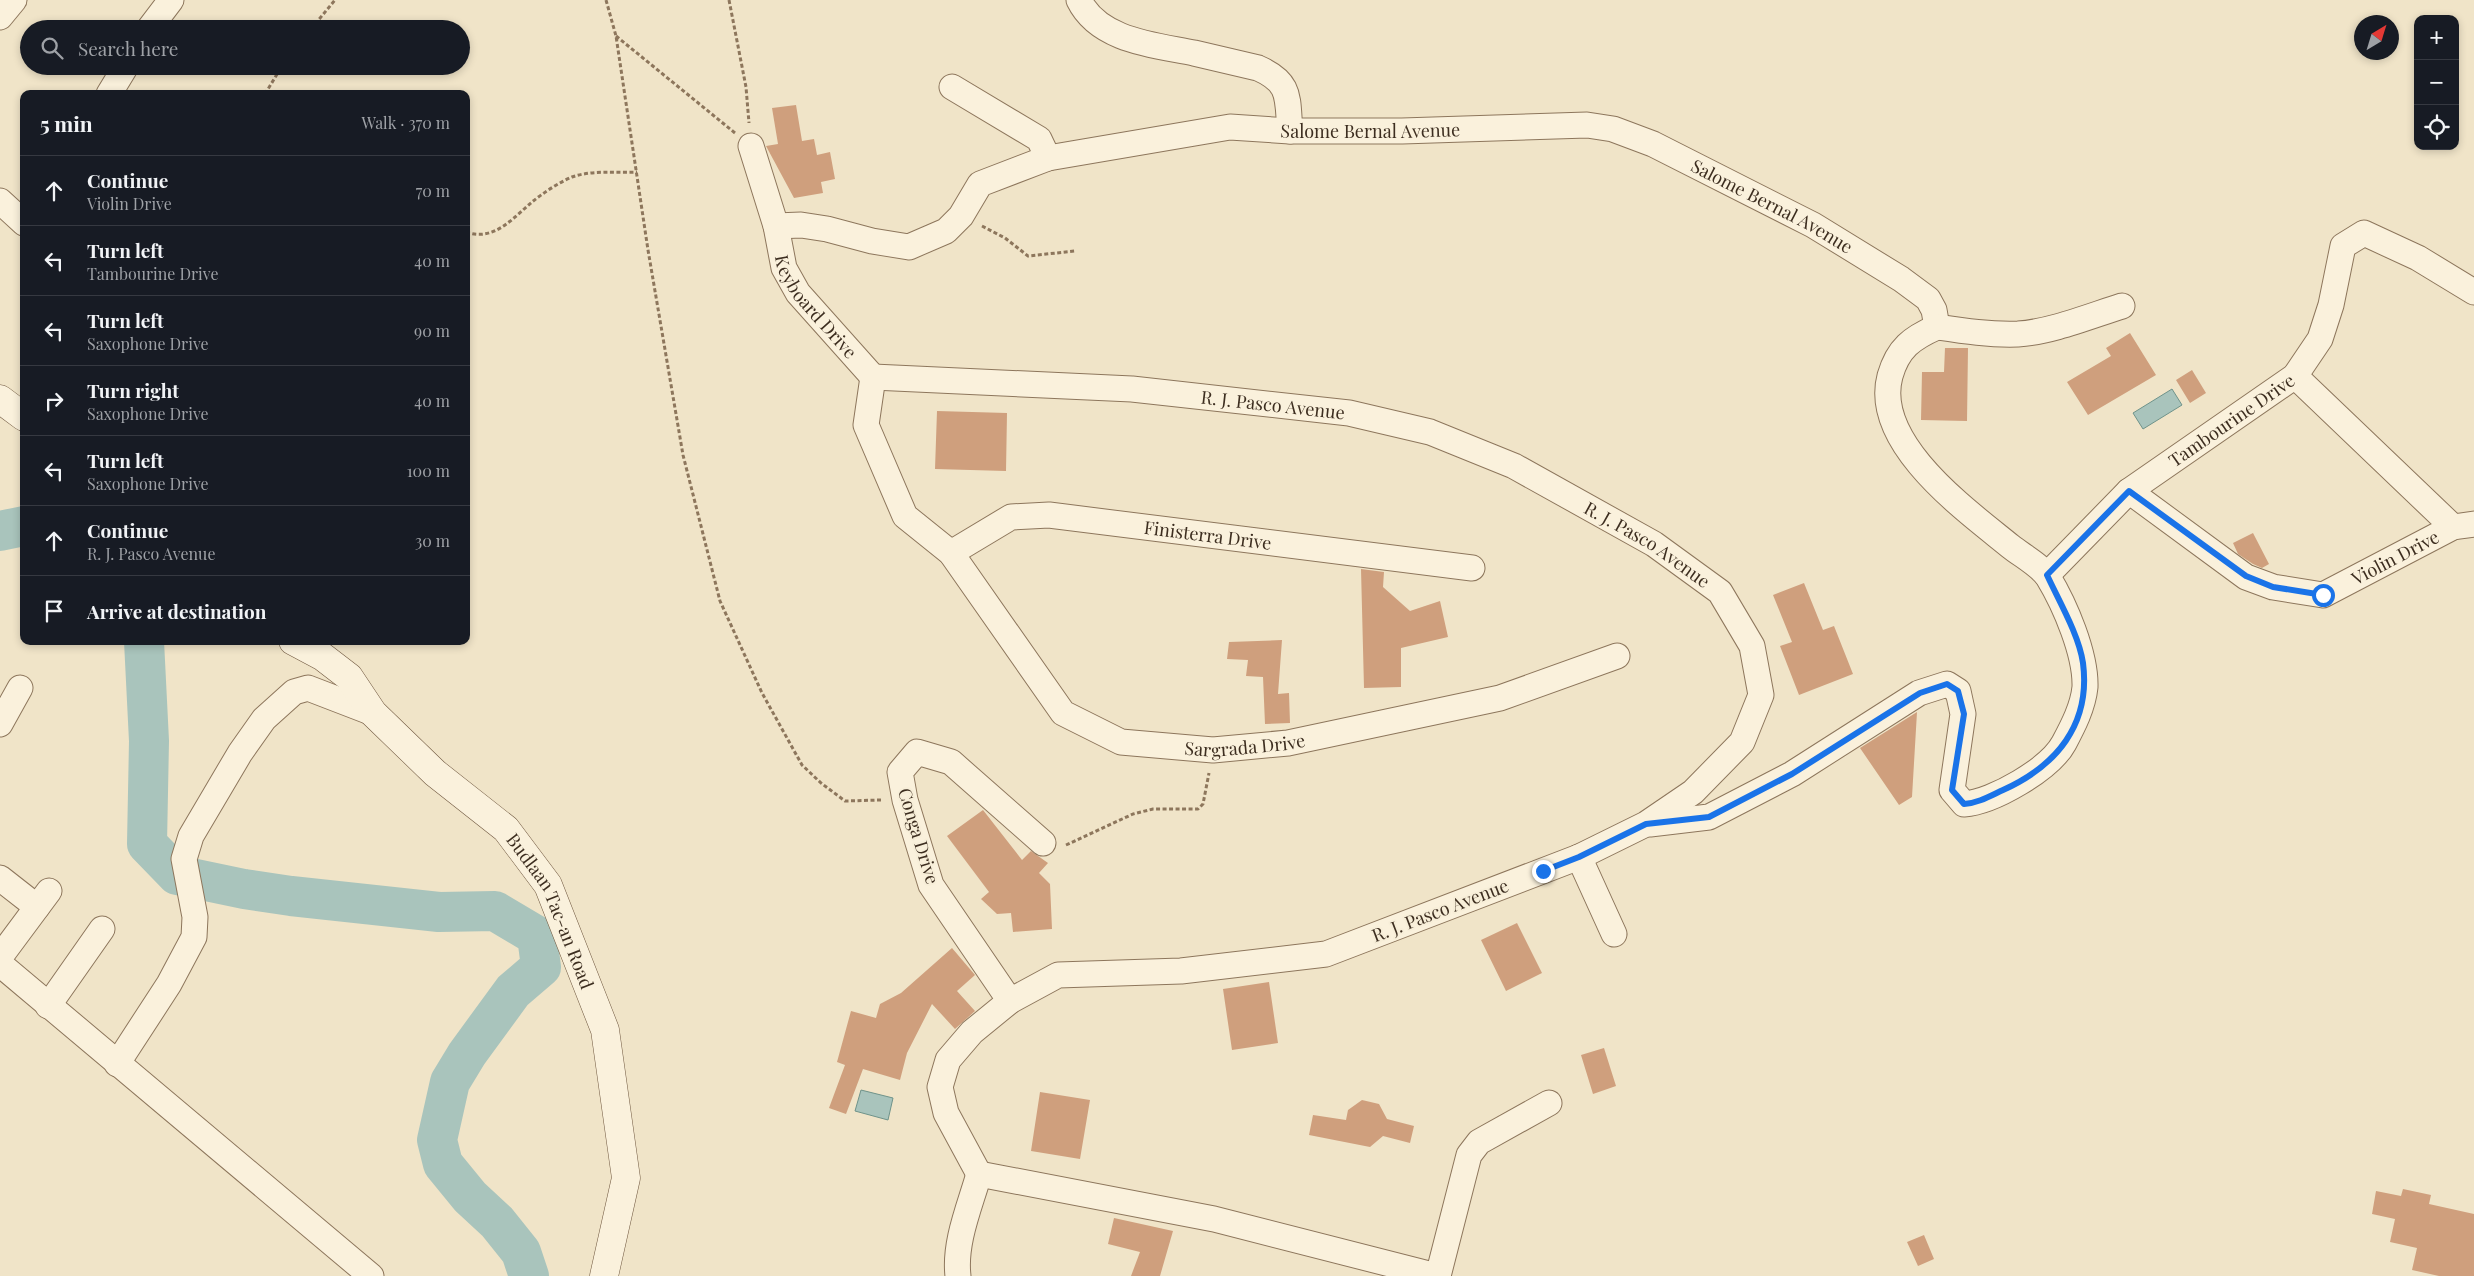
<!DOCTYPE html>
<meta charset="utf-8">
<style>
:root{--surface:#171b24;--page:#242831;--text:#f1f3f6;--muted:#9ea1a6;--line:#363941}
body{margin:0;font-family:"Playfair Display",serif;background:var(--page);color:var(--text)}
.controls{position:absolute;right:15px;top:15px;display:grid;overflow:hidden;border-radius:10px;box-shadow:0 2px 8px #0003}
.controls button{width:45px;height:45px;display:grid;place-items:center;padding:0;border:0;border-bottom:1px solid var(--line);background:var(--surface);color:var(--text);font:25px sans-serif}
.compass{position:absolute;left:2354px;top:15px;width:45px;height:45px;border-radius:50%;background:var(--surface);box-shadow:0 2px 8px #0003;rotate:38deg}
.stop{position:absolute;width:15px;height:15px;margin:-11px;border:4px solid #1a73e8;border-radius:50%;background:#fff}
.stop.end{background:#1a73e8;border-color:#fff;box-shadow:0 1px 5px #0008}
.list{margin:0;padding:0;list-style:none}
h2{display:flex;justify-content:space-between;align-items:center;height:65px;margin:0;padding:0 20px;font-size:21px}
h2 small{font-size:16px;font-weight:400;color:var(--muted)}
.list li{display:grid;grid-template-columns:32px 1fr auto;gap:15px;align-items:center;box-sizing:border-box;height:70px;padding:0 20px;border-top:1px solid var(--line)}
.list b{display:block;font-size:19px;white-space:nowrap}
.list p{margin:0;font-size:16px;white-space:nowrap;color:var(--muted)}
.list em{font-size:16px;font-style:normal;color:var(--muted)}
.icon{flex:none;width:28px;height:28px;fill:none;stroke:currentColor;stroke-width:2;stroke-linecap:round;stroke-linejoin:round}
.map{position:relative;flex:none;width:2474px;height:1276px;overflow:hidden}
.search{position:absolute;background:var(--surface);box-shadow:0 2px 8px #0003;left:20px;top:20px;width:450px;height:55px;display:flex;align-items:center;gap:12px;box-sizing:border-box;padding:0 18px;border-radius:28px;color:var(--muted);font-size:19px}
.panel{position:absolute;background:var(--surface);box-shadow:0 2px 8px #0003;left:20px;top:90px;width:450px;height:555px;border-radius:10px}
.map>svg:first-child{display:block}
.water{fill:#a9c4bc;stroke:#6f938a}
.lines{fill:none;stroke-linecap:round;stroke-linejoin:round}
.river{stroke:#a9c4bc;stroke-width:40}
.building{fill:#cf9f7d}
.street-casing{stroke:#8d765c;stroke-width:27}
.secondary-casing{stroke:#6f573f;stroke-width:29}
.path{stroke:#8d765c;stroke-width:3;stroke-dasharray:4 2.5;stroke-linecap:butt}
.street{stroke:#faf1dc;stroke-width:25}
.secondary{stroke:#faf1dc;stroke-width:28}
.route{stroke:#1a73e8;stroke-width:6}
.labels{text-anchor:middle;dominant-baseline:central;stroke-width:4;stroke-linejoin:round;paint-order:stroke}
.street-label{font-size:18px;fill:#3d2e20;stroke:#f7eed8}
</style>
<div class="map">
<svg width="2474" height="1276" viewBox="0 0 2474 1276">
<rect width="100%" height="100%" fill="#f0e4c8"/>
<path class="water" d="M2172,389L2182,405L2143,429L2133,413Z
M861,1090L893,1098L888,1120L855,1111Z"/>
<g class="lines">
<path class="river" d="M0,531L24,526
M144,641L149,741L147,844L177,875L244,889L291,896L439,912L495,911L537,936L541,967L513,991L467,1054L450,1082L437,1140L443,1164L470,1197L497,1222L521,1252L529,1276"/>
</g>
<path class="building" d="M796,105L802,141L814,139L817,155L830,152L835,179L821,182L823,193L794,198L766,146L778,144L772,108Z
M2130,333L2156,375L2088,415L2067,382L2111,356L2106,348Z
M1945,348H1968L1967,421L1921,420L1922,372H1944Z
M2192,370L2206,393L2190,403L2176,380Z
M937,411L1007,413L1006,471L935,469Z
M2253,533L2269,564L2262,568L2253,564L2238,554L2233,543Z
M1361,569L1384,572L1383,587L1410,611L1440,601L1448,637L1401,648V687L1364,688Z
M1804,583L1823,630L1834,626L1853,674L1799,695L1780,646L1792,642L1773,595Z
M1282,640L1278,694L1289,693L1290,723L1265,724L1263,677L1246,676L1248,660L1227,659L1229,642Z
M1917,712L1912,797L1899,805L1860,748Z
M983,810L1022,860L1031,851L1048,863L1039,873L1050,884L1052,929L1013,932L1011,913L997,914L981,899L989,892L947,836Z
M1517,923L1542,973L1506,991L1481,940Z
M952,948L975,975L957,991L975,1011L955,1029L932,1004L907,1053L900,1080L863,1069L846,1114L829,1108L845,1065L837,1062L851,1011L876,1018L880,1004L901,993Z
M1269,982L1278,1043L1232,1050L1223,989Z
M1604,1048L1616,1086L1593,1094L1581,1055Z
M1040,1092L1090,1100L1080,1159L1031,1151Z
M1362,1100L1379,1104L1387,1119L1414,1126L1410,1143L1383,1136L1370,1147L1309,1135L1313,1115L1346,1120L1348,1110Z
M2403,1189L2431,1195L2429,1204L2474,1214V1276H2439L2412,1270L2417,1248L2390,1242L2395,1219L2372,1214L2376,1191L2401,1196Z
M1114,1218L1173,1231L1160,1276H1131L1140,1252L1108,1244Z
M1924,1235L1934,1259L1918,1266L1907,1242Z"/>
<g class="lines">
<defs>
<g id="street">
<path d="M1079,0C1099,41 1155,45 1194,53C1215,58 1236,63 1258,68C1292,83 1287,98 1290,131"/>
<path d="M0,17L14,0"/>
<path d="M149,29L171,0"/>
<path d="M952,87L1039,139L1048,158"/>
<path d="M109,94L126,66"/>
<path id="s1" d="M751,146L776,226L784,268L798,293L873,377"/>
<path d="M0,201L24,223"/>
<path id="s2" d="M776,226L801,225L827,229L872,241L909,247L946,231L961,216L980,184L1048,158L1230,127L1290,131H1402L1587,125L1613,129L1653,144L1813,225L1901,279L1928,299L1934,310L1937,327"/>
<path d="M1937,327C1964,331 1991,335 2018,334C2051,332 2090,316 2122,306"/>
<path d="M2295,376L2453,527"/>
<path id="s3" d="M873,377L1132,389L1349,413L1430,432L1514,466L1654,544L1720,592L1752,646L1761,695L1742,742L1693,792L1646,824L1579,857L1326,954L1181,971L1058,975L1010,1001L972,1032L948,1060L940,1087L946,1113L979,1174"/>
<path id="s4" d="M873,377L866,425L905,516L951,553L1063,713L1121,742L1213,750L1288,743L1500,698L1617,656"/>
<path id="s5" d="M2129,491L2246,577L2273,587L2323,595L2453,527L2474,524"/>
<path id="s6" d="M951,553L1011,517L1049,515L1472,568"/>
<path id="s7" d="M2047,575L2129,491L2295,376L2320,339L2331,305L2343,246L2364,233L2418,258L2474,292"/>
<path d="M0,724L20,688"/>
<path d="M1650,824L1709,817L1792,774L1919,693L1947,684L1958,691L1963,714L1952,790L1964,804C1993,802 2050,769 2064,743C2073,726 2083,707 2085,687C2086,654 2065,605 2048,577C2040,565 2021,555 2010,546C1966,510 1872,443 1890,376C1898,348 1912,338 1937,327"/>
<path d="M1579,857L1614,934"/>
<path d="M0,878L37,907"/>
<path d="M0,957L49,891"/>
<path d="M0,964L371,1276"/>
<path d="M1010,1001L931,885L905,800L900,772L917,752L951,762L1043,843"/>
<path d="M48,1006L102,929"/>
<path d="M117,1064L169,984L194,937L195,917L184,859L191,836L240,753L264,719L294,692L308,688L373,713"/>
<path d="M979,1174L1214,1219L1437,1276"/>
<path d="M958,1276C954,1242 970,1206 979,1174"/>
<path d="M1438,1276L1469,1155L1479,1142L1549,1103"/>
</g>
<g id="secondary">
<path d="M0,399L24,417"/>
<path id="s8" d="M293,641L323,657L349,677L373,713L435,773L506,829L548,885L605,1030L626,1178L604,1276"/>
</g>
</defs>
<use href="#street" class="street-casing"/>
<use href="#secondary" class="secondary-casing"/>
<path class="path" d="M606,0L616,36L648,250L683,455L720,601L762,693L802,765L821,783L845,801L881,800
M729,0L746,87L749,123
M311,29L335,0
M616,36L735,133
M265,94L282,66
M982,226L1005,238L1028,256L1075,251
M466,232C494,242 513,218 532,202C543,193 558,183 572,177C592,170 615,173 637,172
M1066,845L1133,814L1153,809H1198L1203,804L1209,773"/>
<use href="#street" class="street"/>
<use href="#secondary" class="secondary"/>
</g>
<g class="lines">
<path class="route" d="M1543,871L1579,857L1646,824L1709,817L1792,774L1920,693L1947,684L1958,691L1964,714L1952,790L1964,804C1978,803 1990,796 2003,790C2056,766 2091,725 2083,663C2079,635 2059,601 2047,575L2129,491L2246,576L2273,587L2323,595"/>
</g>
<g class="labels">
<g class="street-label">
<text stroke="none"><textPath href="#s2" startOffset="632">Salome Bernal Avenue</textPath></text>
<text stroke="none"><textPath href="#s2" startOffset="1052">Salome Bernal Avenue</textPath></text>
<text stroke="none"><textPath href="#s1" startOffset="176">Keyboard Drive</textPath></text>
<text stroke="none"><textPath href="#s3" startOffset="401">R. J. Pasco Avenue</textPath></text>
<text stroke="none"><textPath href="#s7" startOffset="242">Tambourine Drive</textPath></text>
<text stroke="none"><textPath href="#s6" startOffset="268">Finisterra Drive</textPath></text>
<text stroke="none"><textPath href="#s3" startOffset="806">R. J. Pasco Avenue</textPath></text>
<text stroke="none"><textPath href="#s5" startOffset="306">Violin Drive</textPath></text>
<text stroke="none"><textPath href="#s4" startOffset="591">Sargrada Drive</textPath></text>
<text transform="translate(919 836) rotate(73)">Conga Drive</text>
<text transform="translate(1440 910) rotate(-21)">R. J. Pasco Avenue</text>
<text stroke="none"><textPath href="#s8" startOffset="381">Budlaan Tac-an Road</textPath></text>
</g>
</g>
</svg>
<div class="controls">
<button>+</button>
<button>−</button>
<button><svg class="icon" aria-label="locate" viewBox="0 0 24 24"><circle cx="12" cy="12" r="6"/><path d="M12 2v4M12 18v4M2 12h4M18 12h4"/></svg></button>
</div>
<svg class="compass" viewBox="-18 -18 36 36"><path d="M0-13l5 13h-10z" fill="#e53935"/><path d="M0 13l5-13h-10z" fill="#9ea1a6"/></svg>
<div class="stop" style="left:2323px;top:595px"></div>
<div class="stop end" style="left:1543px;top:871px"></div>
<div class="search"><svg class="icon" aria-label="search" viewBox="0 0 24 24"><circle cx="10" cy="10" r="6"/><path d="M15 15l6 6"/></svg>Search here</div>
<section class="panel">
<h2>5 min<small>Walk · 370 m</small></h2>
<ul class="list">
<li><svg class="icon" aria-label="ahead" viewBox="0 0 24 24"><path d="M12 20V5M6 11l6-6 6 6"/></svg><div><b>Continue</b><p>Violin Drive</p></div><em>70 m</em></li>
<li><svg class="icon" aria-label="left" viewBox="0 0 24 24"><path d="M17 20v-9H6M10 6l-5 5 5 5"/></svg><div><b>Turn left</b><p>Tambourine Drive</p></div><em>40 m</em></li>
<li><svg class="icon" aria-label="left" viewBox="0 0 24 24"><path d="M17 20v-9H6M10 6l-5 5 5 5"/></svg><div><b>Turn left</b><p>Saxophone Drive</p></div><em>90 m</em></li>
<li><svg class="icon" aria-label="right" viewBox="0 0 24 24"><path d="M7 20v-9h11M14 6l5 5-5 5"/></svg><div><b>Turn right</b><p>Saxophone Drive</p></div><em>40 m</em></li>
<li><svg class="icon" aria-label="left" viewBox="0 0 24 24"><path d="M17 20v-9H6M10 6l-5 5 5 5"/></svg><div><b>Turn left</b><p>Saxophone Drive</p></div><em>100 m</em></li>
<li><svg class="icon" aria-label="ahead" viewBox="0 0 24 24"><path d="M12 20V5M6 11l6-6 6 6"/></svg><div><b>Continue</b><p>R. J. Pasco Avenue</p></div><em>30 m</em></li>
<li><svg class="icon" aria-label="arrive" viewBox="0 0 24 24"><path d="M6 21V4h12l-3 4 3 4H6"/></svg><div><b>Arrive at destination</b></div></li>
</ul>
</section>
</div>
